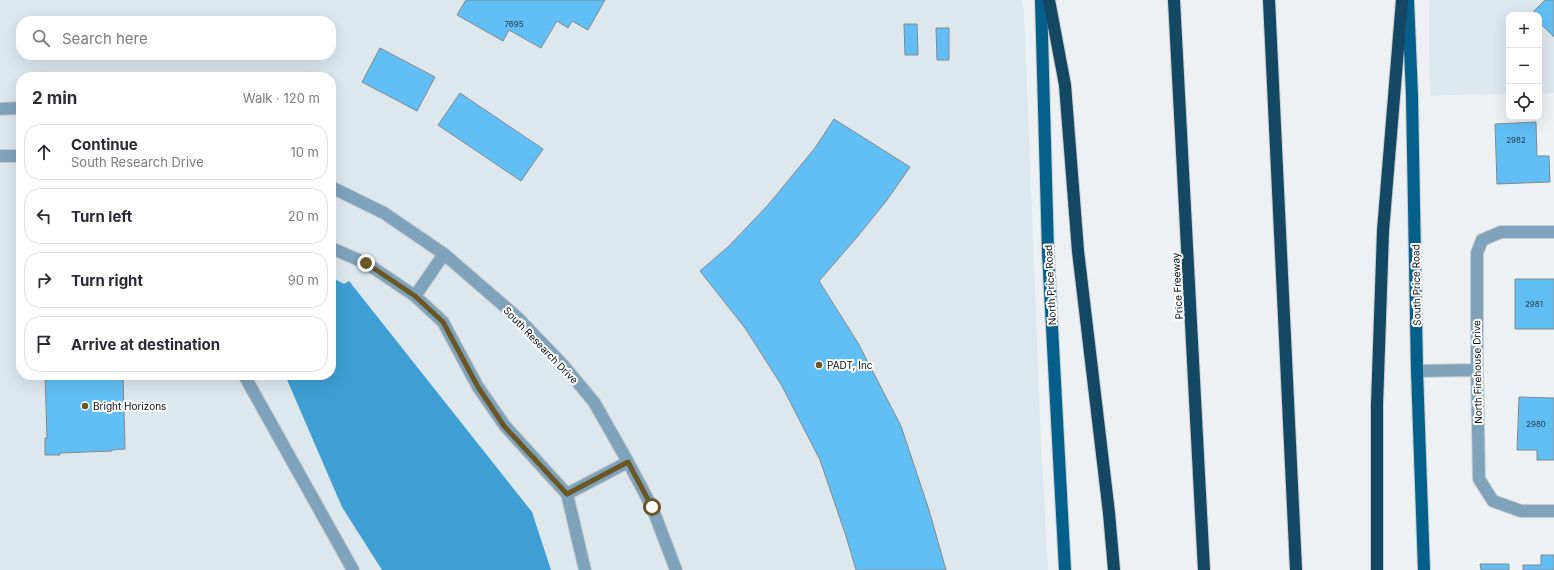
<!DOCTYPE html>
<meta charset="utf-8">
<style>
:root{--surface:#fff;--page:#f7f7f7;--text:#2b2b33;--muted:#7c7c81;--line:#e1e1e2}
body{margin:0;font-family:Inter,sans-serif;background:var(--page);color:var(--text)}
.controls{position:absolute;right:12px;top:12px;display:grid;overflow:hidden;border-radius:8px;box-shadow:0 4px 16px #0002}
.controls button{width:36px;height:36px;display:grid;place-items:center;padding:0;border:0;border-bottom:1px solid var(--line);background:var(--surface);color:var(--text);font:20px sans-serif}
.stop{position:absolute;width:12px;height:12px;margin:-9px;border:3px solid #6b5725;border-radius:50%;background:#fff}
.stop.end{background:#6b5725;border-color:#fff;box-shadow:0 1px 4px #0008}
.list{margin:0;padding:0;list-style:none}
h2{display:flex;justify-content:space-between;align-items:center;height:52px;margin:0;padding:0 16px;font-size:17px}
h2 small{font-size:13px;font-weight:400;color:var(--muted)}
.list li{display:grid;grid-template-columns:26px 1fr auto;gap:12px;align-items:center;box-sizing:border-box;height:56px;margin:0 8px 8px;padding:0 8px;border:1px solid var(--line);border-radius:16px}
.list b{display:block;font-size:15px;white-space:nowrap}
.list p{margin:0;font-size:13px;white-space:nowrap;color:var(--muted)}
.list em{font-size:13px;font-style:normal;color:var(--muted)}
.icon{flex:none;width:22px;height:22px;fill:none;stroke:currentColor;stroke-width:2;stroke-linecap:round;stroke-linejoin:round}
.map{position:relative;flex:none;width:1554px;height:570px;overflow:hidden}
.search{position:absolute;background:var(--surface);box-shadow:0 4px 16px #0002;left:16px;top:16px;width:320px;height:44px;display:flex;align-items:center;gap:10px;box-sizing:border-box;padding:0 14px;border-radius:16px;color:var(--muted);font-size:15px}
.panel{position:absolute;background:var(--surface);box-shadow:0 4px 16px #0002;left:16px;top:72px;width:320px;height:308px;border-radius:16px}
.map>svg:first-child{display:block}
.built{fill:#dde7ee;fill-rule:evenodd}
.water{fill:#3f9ed4}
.building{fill:#62bff6;stroke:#85888a}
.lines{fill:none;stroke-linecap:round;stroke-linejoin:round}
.minor-casing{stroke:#cacdd0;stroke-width:14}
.major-casing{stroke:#cacdd0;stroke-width:14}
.highway-casing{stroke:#cacdd0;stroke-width:14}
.minor{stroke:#7ea3bb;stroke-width:12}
.major{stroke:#04608b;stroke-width:12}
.highway{stroke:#144763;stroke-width:12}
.route{stroke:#6b5725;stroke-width:5}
.poi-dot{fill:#6b5725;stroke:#fdfeff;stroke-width:1.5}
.labels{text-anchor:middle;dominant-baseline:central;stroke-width:4;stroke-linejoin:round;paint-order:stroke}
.number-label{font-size:8px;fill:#233b4a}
.street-label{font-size:10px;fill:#0e0f10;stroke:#fdfeff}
.poi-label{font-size:10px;fill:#0e0f10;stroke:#fdfeff;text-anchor:start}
</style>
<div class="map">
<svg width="1554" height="570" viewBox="0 0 1554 570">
<rect width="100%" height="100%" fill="#eef1f4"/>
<path class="built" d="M0,0H1022L1024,11L1041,442L1048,570H0ZM21,21H331V55H21ZM21,77H331V375H21Z
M1430,0H1554V93L1539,94V15H1509V94L1443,95L1430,96L1429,13Z"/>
<path class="water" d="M335,279L344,284L349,281L532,512L551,570H382L342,507L285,375H331V289Z"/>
<path class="building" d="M466,0H605L588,30L572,21L568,28L557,21L541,48L509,30L503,41L457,15Z
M1545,0H1554V37L1539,22V15L1531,14Z
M904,24H917L918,55H905Z
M936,28H949V60H937Z
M380,48L435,77L417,111L362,82Z
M460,93L543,149L521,181L438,125Z
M834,119L910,167L887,200L858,236L819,281L858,343L901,426L929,510L946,570H856L846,536L820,460L782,386L745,328L700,271L729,246L768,205L815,148Z
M1536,122L1537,156H1549L1550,182L1497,184L1495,124Z
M1515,279H1554V329H1515Z
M45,375H123L125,449L112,450V451L60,453V455H45V438H47Z
M1519,397L1554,398V460H1537V450H1517Z
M1541,555H1554V570H1523V565H1541Z
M1480,564H1509V570H1481Z"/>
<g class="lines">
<defs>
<path id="minor" d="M0,109L21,108
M0,156H21
M331,187L384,213L444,254L517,317L563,365L594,402L628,462L652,507L676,570
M1554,232H1501L1482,240L1477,253V370L1479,479L1493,501L1521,511H1554
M331,248L366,263L415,296L443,322L478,387L505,426L567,494L585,570
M415,296L444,254
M1417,371L1477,370
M244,375L353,570
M567,494L628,462"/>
<path id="major" d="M1041,0L1048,252L1065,570
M1408,0L1412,96L1417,371L1424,570"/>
<path id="highway" d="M1049,0L1065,85L1078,251L1109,513L1114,570
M1174,0L1204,570
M1269,0L1296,570
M1377,570V405L1383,231L1402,0"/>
</defs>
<use href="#minor" class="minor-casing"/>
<use href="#major" class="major-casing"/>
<use href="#highway" class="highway-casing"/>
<use href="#minor" class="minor"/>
<use href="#major" class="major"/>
<use href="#highway" class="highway"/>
</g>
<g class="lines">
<path class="route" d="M366,263L415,296L443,322L478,387L504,426L567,494L628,462L652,507"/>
</g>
<g class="poi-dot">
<circle cx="819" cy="365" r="4"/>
<circle cx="85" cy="406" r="4"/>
</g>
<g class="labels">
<g class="number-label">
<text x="514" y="24">7695</text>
<text x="1516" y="140">2982</text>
<text x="1534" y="304">2981</text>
<text x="1536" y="424">2980</text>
</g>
<g class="street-label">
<text transform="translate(1050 285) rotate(-93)">North Price Road</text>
<text transform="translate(1416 285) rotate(-91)">South Price Road</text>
<text transform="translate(1177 286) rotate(-93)">Price Freeway</text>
<text transform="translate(541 345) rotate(46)">South Research Drive</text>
<text transform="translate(1477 372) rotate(-91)">North Firehouse Drive</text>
</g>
<g class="poi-label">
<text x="827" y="365">PADT, Inc</text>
<text x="93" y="406">Bright Horizons</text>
</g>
</g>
</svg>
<div class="controls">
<button>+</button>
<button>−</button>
<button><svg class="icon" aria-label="locate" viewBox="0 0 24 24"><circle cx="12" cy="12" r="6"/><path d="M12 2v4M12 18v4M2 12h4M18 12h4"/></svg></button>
</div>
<div class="stop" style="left:652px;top:507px"></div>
<div class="stop end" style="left:366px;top:263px"></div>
<div class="search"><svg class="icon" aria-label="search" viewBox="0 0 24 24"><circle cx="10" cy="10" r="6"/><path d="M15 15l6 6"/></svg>Search here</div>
<section class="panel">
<h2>2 min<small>Walk · 120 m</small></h2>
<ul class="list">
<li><svg class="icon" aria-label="ahead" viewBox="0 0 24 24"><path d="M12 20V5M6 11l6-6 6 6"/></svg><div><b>Continue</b><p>South Research Drive</p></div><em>10 m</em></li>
<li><svg class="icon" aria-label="left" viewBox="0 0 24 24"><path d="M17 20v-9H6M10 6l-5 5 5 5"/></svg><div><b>Turn left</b></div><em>20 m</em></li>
<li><svg class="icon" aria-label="right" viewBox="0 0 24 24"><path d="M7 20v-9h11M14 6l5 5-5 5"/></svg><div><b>Turn right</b></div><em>90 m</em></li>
<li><svg class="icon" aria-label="arrive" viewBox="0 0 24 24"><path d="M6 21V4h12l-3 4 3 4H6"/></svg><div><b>Arrive at destination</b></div></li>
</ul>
</section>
</div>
